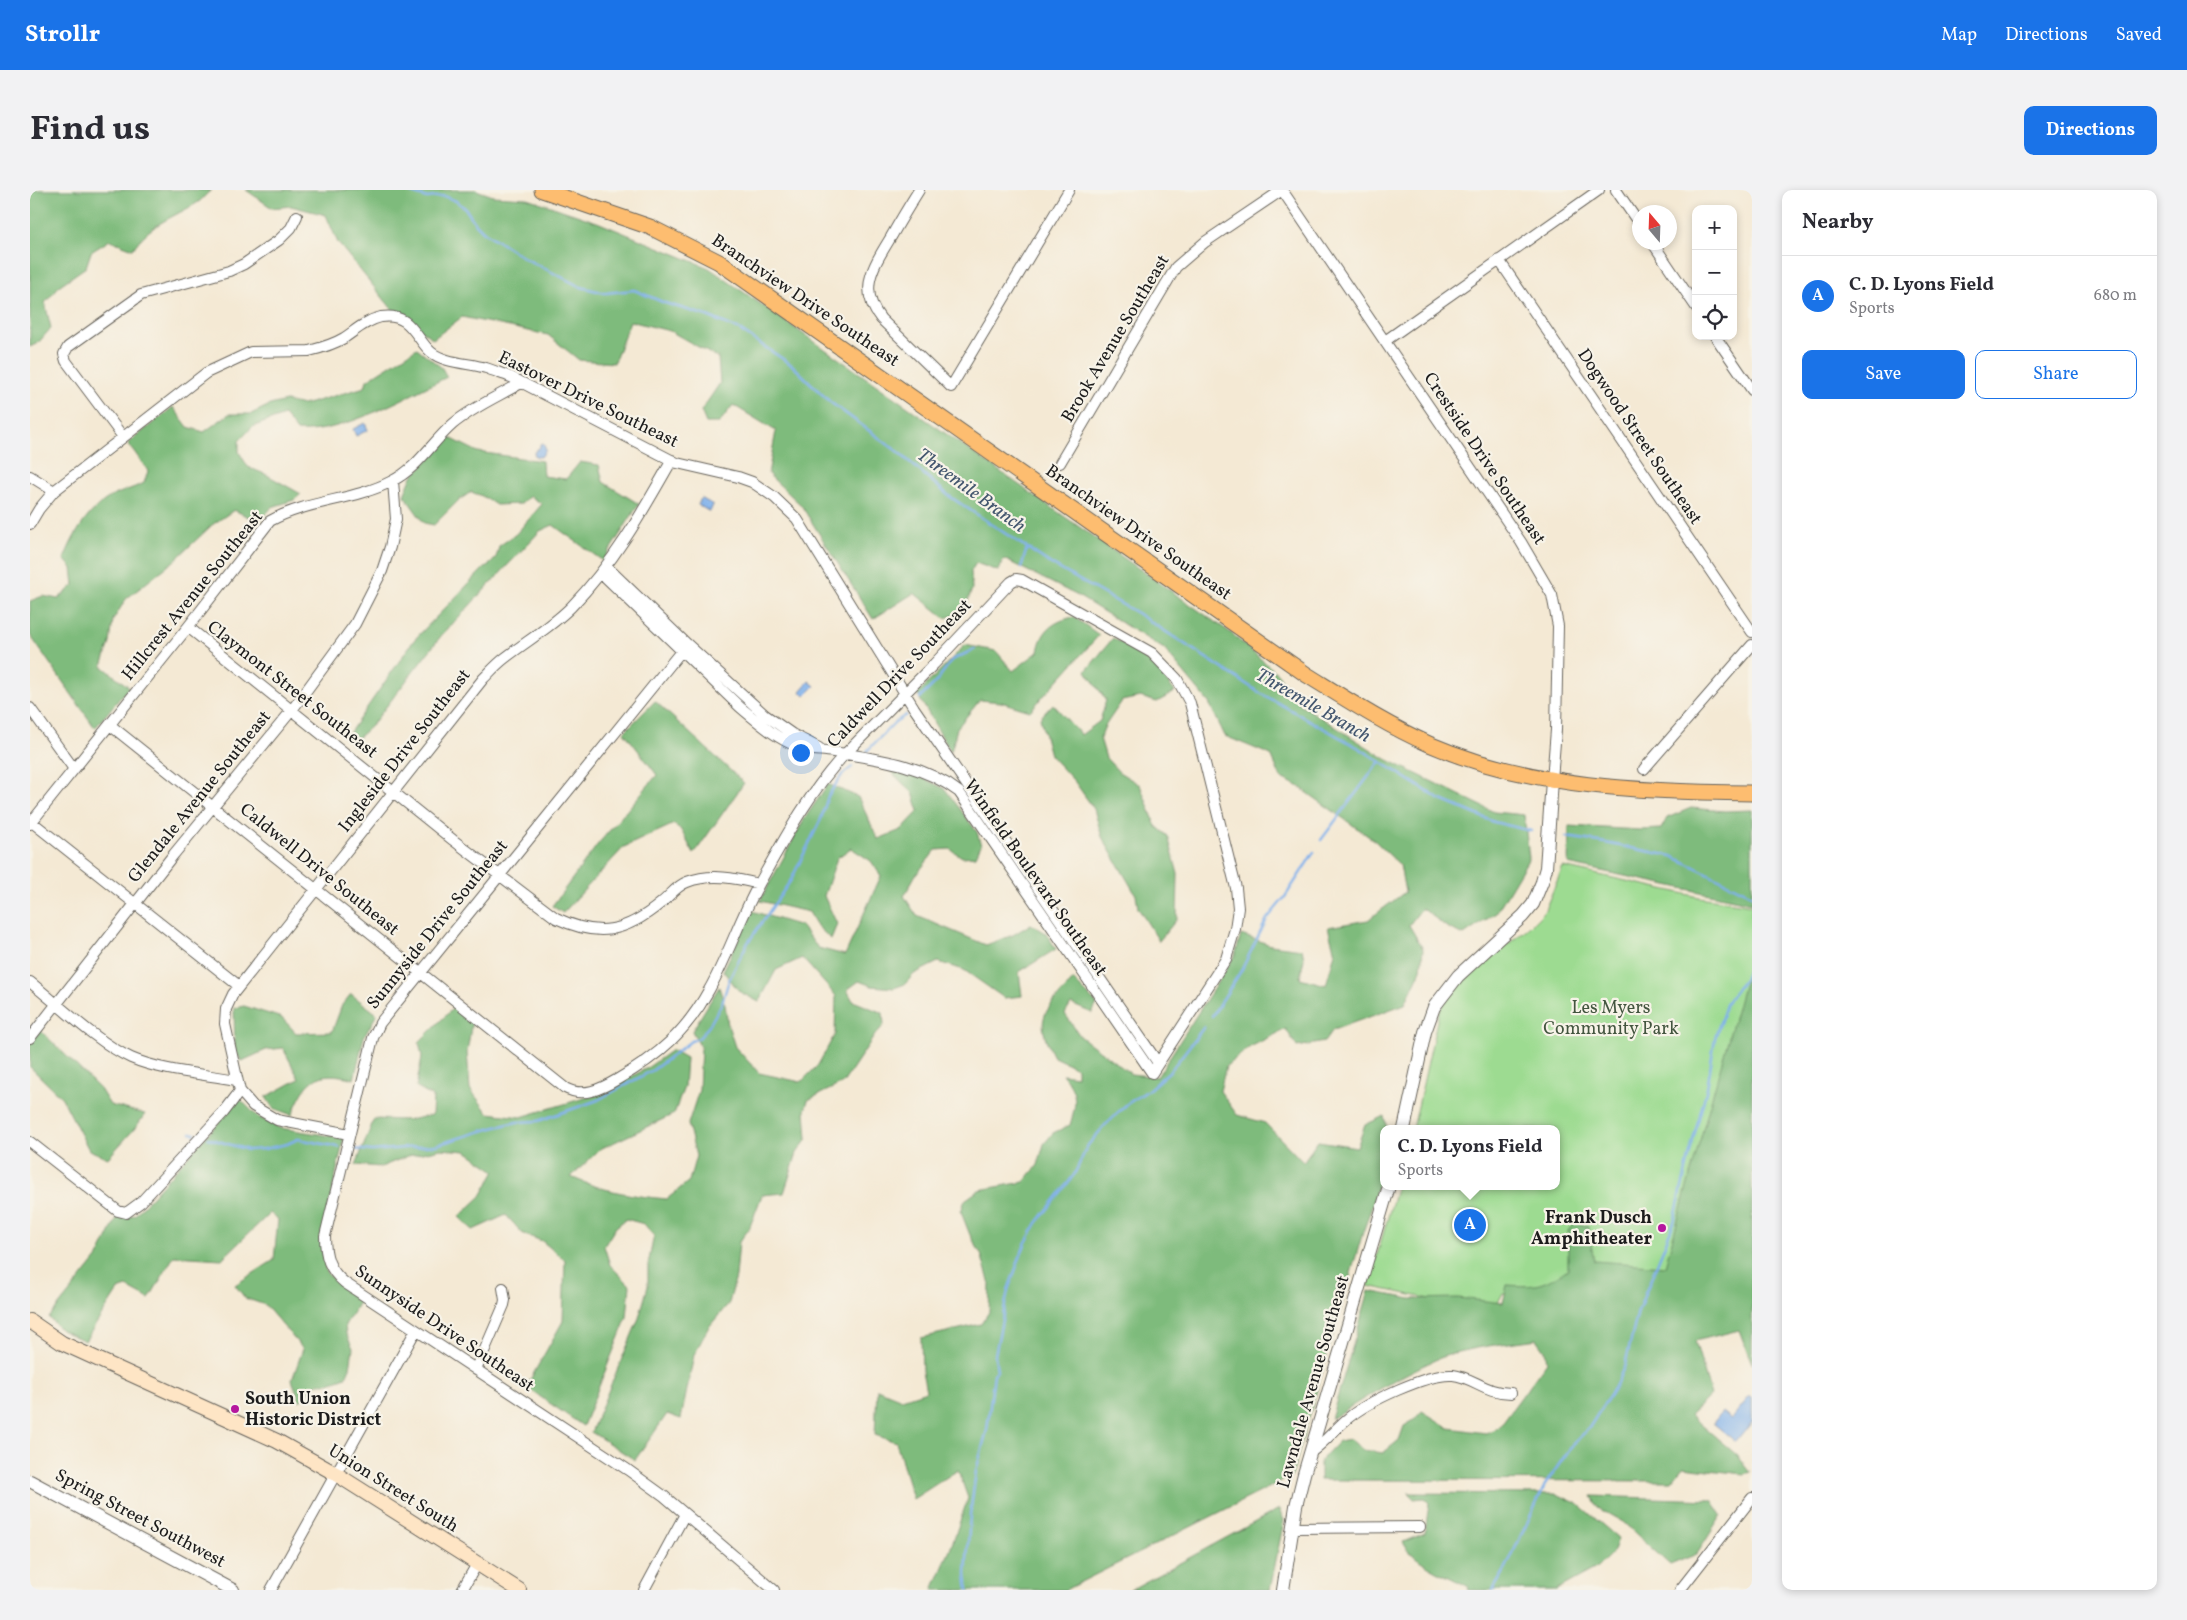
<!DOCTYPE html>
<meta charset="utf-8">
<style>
:root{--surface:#fff;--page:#f2f2f3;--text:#2b2b33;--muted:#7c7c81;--line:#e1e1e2;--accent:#1a73e8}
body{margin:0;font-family:Vollkorn,serif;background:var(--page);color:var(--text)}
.controls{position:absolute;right:15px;top:15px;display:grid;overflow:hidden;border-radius:10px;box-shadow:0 2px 8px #0003}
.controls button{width:45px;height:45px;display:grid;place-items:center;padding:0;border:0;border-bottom:1px solid var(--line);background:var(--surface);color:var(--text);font:25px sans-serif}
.compass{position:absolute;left:1602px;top:15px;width:45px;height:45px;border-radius:50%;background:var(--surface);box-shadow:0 2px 8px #0003;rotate:341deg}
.you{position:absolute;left:770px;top:562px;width:18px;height:18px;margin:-12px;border:4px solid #fff;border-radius:50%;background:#1a73e8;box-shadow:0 0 0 8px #1a73e833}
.badge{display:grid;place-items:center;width:32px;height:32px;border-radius:50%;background:var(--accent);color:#fff;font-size:16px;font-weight:700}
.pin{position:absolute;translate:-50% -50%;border:2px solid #fff;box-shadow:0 1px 5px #0006}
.popup{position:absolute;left:1350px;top:935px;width:180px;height:65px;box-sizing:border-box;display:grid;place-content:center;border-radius:10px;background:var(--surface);filter:drop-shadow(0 1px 4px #0005);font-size:16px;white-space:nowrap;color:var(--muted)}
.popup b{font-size:19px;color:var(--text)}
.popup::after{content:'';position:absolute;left:50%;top:100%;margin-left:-10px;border:10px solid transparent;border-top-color:var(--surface)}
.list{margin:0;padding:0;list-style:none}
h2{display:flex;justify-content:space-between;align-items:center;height:65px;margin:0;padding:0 20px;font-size:21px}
h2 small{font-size:16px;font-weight:400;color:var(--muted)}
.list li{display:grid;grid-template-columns:32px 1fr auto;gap:15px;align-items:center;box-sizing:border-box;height:80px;padding:0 20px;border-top:1px solid var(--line)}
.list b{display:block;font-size:19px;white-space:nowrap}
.list p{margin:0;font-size:16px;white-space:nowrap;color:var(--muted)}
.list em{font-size:16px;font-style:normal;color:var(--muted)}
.actions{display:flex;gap:10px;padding:15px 20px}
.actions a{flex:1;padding:11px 0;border:1px solid var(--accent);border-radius:10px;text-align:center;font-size:18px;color:var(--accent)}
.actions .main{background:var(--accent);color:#fff}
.icon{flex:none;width:28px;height:28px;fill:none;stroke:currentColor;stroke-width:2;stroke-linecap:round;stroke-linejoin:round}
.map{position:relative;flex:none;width:1722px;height:1400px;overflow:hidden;border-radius:10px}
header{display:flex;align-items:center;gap:30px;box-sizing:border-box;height:70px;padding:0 25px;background:var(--accent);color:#fff}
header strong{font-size:24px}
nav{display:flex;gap:28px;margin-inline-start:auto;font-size:18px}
.intro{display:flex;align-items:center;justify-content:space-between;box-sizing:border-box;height:120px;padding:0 30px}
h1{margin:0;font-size:35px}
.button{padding:12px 22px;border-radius:10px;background:var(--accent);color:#fff;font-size:18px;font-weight:700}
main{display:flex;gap:30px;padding:0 30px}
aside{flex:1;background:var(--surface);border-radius:10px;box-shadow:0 2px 8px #0003}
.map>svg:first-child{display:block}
.green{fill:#9ddb91;stroke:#5c7c56}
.forest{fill:#7ebb7b;stroke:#4d6c4c}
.water{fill:#7fb0eb;stroke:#4e6684}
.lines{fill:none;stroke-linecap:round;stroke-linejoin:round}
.stream{stroke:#7fb0eb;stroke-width:2.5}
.minor-casing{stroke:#68645c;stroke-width:12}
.tertiary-casing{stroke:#68645c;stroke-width:14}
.secondary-casing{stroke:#68645c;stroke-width:16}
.primary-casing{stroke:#68645c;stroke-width:17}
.minor{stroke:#fff;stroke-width:10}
.tertiary{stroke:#fff;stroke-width:12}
.secondary{stroke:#fee5c5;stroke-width:14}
.primary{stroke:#fdbd6f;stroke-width:15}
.poi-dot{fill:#b5179e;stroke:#f7f3e8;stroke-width:2}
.labels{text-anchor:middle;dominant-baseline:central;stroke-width:4.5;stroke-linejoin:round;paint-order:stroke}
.street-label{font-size:18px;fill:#1c1c1c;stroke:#f7f3e8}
.park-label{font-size:18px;fill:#43553f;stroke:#f7f3e8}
.poi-label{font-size:18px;font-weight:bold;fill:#1c1c1c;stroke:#f7f3e8;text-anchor:end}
.water-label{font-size:19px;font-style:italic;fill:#44576f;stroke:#f7f3e8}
</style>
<header>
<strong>Strollr</strong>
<nav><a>Map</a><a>Directions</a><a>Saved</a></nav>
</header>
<div class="intro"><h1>Find us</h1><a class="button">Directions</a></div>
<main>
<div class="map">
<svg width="1722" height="1400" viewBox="0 0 1722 1400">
<rect width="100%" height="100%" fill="#f7f3e8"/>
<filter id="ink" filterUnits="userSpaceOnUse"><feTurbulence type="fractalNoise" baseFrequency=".02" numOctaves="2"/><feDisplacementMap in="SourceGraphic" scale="10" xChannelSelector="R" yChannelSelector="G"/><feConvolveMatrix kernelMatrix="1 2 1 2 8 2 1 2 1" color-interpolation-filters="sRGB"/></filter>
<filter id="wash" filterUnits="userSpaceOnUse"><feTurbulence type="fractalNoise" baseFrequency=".0096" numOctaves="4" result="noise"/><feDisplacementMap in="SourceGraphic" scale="20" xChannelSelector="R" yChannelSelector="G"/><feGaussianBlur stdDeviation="1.12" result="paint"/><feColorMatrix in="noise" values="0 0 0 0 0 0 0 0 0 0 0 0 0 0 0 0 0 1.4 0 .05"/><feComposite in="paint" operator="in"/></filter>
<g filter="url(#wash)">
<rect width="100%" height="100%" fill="#f4e9d4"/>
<path class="green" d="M1533,677L1669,707L1722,715V763L1693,887L1649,1097L1473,1103L1463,1122L1338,1096L1367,996H1526V939H1383L1409,822L1419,806L1436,788L1498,738L1514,722Z"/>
<path class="forest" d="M0,0H182C176,3 173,10 167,13C144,27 118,35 103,59L80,50L61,62L56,77L30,95L15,113L21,138L8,153L0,157Z
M216,0H446L463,6L497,8L567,32L679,78L1201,443L1247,483L1271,515L1356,569L1464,622L1494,625L1499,668L1466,723L1434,745L1418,738L1392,718L1379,735L1393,759L1391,780L1375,814L1303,840L1294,852L1267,857L1256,839L1220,857L1196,876L1190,901L1207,925L1235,933L1273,972L1288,951L1327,957L1335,935L1354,926L1357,939H1354C1354,975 1346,1007 1333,1042L1262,1286L1035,1400H903L920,1360L938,1308L928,1280L883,1309L866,1252L845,1245L847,1199L872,1209L896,1201L892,1181L891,1148L951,1134L959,1122L960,1094L951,1064L940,1045L931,1022L935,1010L949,1000L994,992L1008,975L1014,954L1023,943L1040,935C1047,911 1048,903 1032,884L1047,886V878L1024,867C1002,825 1016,822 1043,790L1067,814L1062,823L1041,814L1035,824L1050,846L1101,884L1127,887L1205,765L1211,745L1241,755L1272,759L1274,769L1270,788L1296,795L1305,763L1298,737L1338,730L1375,702L1370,675L1345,651L1268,596L1251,588L1241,565L1195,546L1179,513L1134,459L1048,406L974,369L968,381L946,373L941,381L942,399L934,422L915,428L884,403L843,429L771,315L738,284L746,241L703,215L689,233H676L671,221L690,193L688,168L640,141L600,131L584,173L549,170L518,145L432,127L403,149L362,119L308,53L296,25L261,16L242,18Z
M387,158L412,178L417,187C377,206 311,245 267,241L254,225L222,237L209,251V262L218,277L237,285L271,304L264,310L242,317L229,332L204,320L182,335L144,371L96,409L83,430L80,453L72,476L99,497L65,538L0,445V411L13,406L28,409L44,395L42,378L34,369C42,348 55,325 74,311C85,303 102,299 114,293L118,281L98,253L143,217L158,237L174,242L199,224H221L240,215L256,211L273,215L335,197L337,190Z
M420,248L448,262L512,271L513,286L536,289L550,272L569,275L573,292L609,314L573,371L523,335L510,341L411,446L342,535L321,554L320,542L384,450L455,377C465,372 467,367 469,356L486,344L512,314L500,306L491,314L466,315L452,306L441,302L429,310L404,335L394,333L374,305L382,286Z
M1044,427L1069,445L1000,521L971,512L950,510L927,538L921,562L887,504L935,455L966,461L983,481L1008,462C1011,441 1023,431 1044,427Z
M1083,448L1104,460L1126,477L1145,502L1127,512L1110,507L1092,511L1075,536L1070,548L1076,568L1089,582L1110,595L1126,636L1138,646L1148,684L1147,729L1129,751L1108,718L1106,705L1072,647L1064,619L1045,592L1020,565L1010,528L1023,514L1051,545L1070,531L1076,510L1056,481Z
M625,511L714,593L664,664L651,640L644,634L594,657L533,723L522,716L568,654L627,585L594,542Z
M856,577L895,589L915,599L947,642L951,655L946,666L932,667L920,659L906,660L885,686L874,706L887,726L956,755L983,745L1001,734L1016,743L1026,759L989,782L992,806L974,808L934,780L908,772L884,784L875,794L864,798L842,796L829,791L817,800L823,811L853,823L854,835L845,845L813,893L778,910L775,920L777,949L767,963L754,1003L732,1005L719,1039L709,1052L706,1087L699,1113L678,1138L664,1165L651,1229L637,1224L605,1270L561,1242L609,1128L618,1096V1075L624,1045L614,1034L596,1029L586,1037L574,1056L580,1075L600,1095L597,1127L553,1236L496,1197L533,1131L535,1070L512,1051L493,1044L476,1025L443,1040L429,1027L451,1006L465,981L436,961L411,959L378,966L351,977L326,975L344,929L379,930L402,925L403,907L386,897L392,867L389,852L424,817L442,831L437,862L440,899L458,923L491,927L571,903L617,878L642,860L656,868L654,897L644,924L570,959L541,987C572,1001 603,1006 637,1009L659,991L666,966L658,934L669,900L671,858L662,841L689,797L695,815L698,835L705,857L729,883L771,892L788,875L805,844L806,806L772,768L746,780L729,812L710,802L693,781L722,721L771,736L788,758L815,765L851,686L841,671L821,658L807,668L794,706L807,734L801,749L787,736L779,722L730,711L775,628L798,594L828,607L848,649L871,640L889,621L883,603Z
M1661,618L1695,621L1722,620V713L1538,674L1539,636L1611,640L1631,639L1637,628Z
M1722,764V1174L1709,1140L1665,1151L1681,1205L1660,1225L1708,1266L1720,1282L1714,1284L1653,1277L1642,1291L1290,1290V1271L1309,1251L1320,1249L1333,1260L1353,1263L1369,1250L1374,1236L1384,1230L1392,1221L1419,1238L1456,1243L1469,1237L1517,1172L1515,1160L1507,1149C1475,1154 1435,1157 1405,1170C1369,1186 1335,1208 1301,1229L1339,1101L1381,1109L1428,1108L1473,1113L1477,1095C1507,1097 1512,1096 1538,1079V1041L1545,1032L1558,1037L1564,1071L1635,1076Z
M321,804L347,824L334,847L324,889C286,878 276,891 262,925L243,918L236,907L269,889L253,858L236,860L212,871L205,862L204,818L214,816L252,828L266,843L302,842L312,815Z
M10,840L70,899L80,915L115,924L106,937L78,968L59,960L32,908L0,877V855Z
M210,909L228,927L250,938L314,948L291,1051L296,1082L306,1092L331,1109L315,1135L316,1144L323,1158L320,1178L316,1187L302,1192L287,1194L270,1211L262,1190L273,1159L235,1115L215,1108L205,1095L244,1070L248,1029L240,1023L192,1069L144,1066L119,1109L97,1097L88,1100L55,1151L31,1140L19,1128L68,1067L87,1028L105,1025Z
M1378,1303L1527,1304L1548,1314L1588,1348L1584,1361L1568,1377L1526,1400H1438L1439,1397C1419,1386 1383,1373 1373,1352L1395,1343L1399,1313L1394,1308L1384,1309Z
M1562,1306L1682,1310L1692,1325L1667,1364L1640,1375L1593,1332L1568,1318Z
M1249,1319L1254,1330L1240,1400H1100Z"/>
<path class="water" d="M335,233L338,240L326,246L323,239Z
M513,253L516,260L511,267L505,266L504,262L510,257V254Z
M671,308L683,315L680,322L668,315Z
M779,491L785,496L775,506L770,501Z
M1720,1206L1722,1208V1232L1706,1252L1683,1233L1692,1222L1701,1229Z"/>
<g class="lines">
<path class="stream" d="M373,0L397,8L414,6L426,11L435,18L445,33L454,42L496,69L551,97L575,103L604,100L635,113L677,126L708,139L762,175L800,212L867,261L919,306L1021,374L1107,423L1230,503L1329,558L1409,609L1464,632L1501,641
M991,378L997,358
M890,508L905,493L922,470L945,459
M837,561L865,532L876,525
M1536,647L1570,652L1642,666L1722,705
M1291,650L1350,571
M1182,826L1211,781L1237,729L1255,707L1284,662
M161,943L165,944
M178,948L218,960L234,959L257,954L268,949L309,957
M323,959L342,961L406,955L462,938L487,932L508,931L568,910L623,880L661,851L669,848L679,836L692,813L699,790L717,754L761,690L791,629L798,606L812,585L822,577
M938,1400L936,1384L940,1325L946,1281L957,1240L964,1184L967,1181L965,1165L978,1100L995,1054L1007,1033L1044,985L1058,955L1077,933L1097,914L1117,901L1141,880L1174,837
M1463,1400L1474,1382L1515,1295L1543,1254L1559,1238L1585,1197L1595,1175L1608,1121L1644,1032L1662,954L1677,898L1685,848L1697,812L1714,789L1722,770"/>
</g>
</g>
<g filter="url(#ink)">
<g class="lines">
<defs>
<path id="minor" d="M889,0C879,16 870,31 861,47C844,75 827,99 851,129L921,197L1039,0
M1252,0L1491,352L1522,405L1528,436L1526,540L1522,590
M1586,0L1610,35
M1622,52L1666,117
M1469,70L1722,442
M1685,146L1722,200
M1355,151L1569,0
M93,247L36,171L34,164L38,157L111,105L199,81L214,74L249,50L261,38L267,26
M1030,273L1146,77L1175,52L1252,0
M0,286L24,301
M0,334L9,319L24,301L176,183L221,162L279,161C291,158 304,154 314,148C326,140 337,130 351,127C381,122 385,148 401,162C414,173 439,173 456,178C464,181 473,184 481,187L647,273L708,287L722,292L744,307L767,329L884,518L1128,873
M576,376L657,454L735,525L762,544L789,558
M158,437L423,650L526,728C568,748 595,743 631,713C640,706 646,696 657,692C681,683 705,688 729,694
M657,454L350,833L343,848L295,1046C295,1066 299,1080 315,1093L598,1280L634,1306L744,1400
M0,518L44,579
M80,535L535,898C553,908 571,899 588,889C628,866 656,842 679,800C698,766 710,728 729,694C754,649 780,601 815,564L904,474L981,392L986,389L992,390L1122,463L1147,489L1160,513L1206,698L1208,718L1205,739L1196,769L1122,883L929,602C893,574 847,569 803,562C792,560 781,561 769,557C747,549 728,532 710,517L571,383
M1614,579L1722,455
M2,632L209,796
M0,634L158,437L240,331C277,310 324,311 362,291C388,278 402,252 423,234C443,217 469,206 491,193
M0,792C29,815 68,853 101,868C131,881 173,884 206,890
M0,848L144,664L262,520L325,434L352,381L360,357L366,329L363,291
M210,901L223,916L247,930L319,944
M0,952L88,1021L96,1023L111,1012L194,922L210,901L195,834L196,819L203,804L453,489C460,482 467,474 475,468C497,451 521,437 541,417C584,373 612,323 642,270
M446,1180L474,1115L475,1110L473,1098
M1281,1262C1294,1253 1305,1239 1317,1229C1337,1212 1397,1183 1423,1185C1443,1187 1455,1203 1481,1203
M1262,1338L1390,1337
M241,1400L386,1140
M432,1400L447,1374
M614,1400L655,1324
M1650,1400L1722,1308"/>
<path id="tertiary" d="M1374,939L1395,842L1404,817L1428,786L1493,726L1503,714L1512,692L1516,678L1522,590
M0,1291L203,1400
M1253,1400L1266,1316L1274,1284L1359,996"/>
<path id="secondary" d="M0,1131L32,1153L247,1251L306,1284L489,1400"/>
<path id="primary" d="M512,0L620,37L689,72L1277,485C1316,509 1356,535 1399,554C1501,598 1613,602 1722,603"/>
</defs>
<use href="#minor" class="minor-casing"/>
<use href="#tertiary" class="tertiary-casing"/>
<use href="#secondary" class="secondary-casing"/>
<use href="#primary" class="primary-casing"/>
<use href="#minor" class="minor"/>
<use href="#tertiary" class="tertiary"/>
<use href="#secondary" class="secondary"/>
<use href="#primary" class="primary"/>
</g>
</g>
<g class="poi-dot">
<circle cx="1632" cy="1038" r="5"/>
<circle cx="205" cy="1219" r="5"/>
</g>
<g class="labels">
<g class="street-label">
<text transform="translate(775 111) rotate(34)">Branchview Drive Southeast</text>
<text transform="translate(1086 149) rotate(-59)">Brook Avenue Southeast</text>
<text transform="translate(558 210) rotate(26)">Eastover Drive Southeast</text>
<text transform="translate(1609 247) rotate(56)">Dogwood Street Southeast</text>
<text transform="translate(1454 269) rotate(56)">Crestside Drive Southeast</text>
<text transform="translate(1108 343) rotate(35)">Branchview Drive Southeast</text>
<text transform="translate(163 406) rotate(-51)">Hillcrest Avenue Southeast</text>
<text transform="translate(870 484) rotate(-46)">Caldwell Drive Southeast</text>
<text transform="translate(262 500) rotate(38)">Claymont Street Southeast</text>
<text transform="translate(375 561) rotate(-52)">Ingleside Drive Southeast</text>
<text transform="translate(170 607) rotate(-51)">Glendale Avenue Southeast</text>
<text transform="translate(289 680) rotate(39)">Caldwell Drive Southeast</text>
<text transform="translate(1005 688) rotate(55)">Winfield Boulevard Southeast</text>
<text transform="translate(408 735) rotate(-51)">Sunnyside Drive Southeast</text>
<text transform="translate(414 1139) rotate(34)">Sunnyside Drive Southeast</text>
<text transform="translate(1284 1192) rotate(-74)">Lawndale Avenue Southeast</text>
<text transform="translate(363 1299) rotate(32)">Union Street South</text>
<text transform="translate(110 1329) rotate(28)">Spring Street Southwest</text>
</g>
<g class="park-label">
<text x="1581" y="818">Les Myers<tspan x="1581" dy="21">Community Park</tspan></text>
</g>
<g class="poi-label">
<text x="1622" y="1028">Frank Dusch<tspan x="1622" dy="21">Amphitheater</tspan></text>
<text x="215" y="1209" text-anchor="start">South Union<tspan x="215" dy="21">Historic District</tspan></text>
</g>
<g class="water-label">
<text transform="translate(941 301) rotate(36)">Threemile Branch</text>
<text transform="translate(1283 516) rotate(30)">Threemile Branch</text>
</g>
</g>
</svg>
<div class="controls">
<button>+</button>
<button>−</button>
<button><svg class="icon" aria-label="locate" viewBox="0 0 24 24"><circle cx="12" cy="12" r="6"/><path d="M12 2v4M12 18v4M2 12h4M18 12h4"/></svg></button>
</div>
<svg class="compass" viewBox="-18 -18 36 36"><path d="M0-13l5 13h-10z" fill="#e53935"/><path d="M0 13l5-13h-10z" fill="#7c7c81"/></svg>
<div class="you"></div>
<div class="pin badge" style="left:1440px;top:1035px">A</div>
<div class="popup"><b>C. D. Lyons Field</b>Sports</div>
</div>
<aside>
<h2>Nearby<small></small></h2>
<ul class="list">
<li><span class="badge">A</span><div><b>C. D. Lyons Field</b><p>Sports</p></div><em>680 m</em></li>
</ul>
<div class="actions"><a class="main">Save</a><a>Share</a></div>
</aside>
</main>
